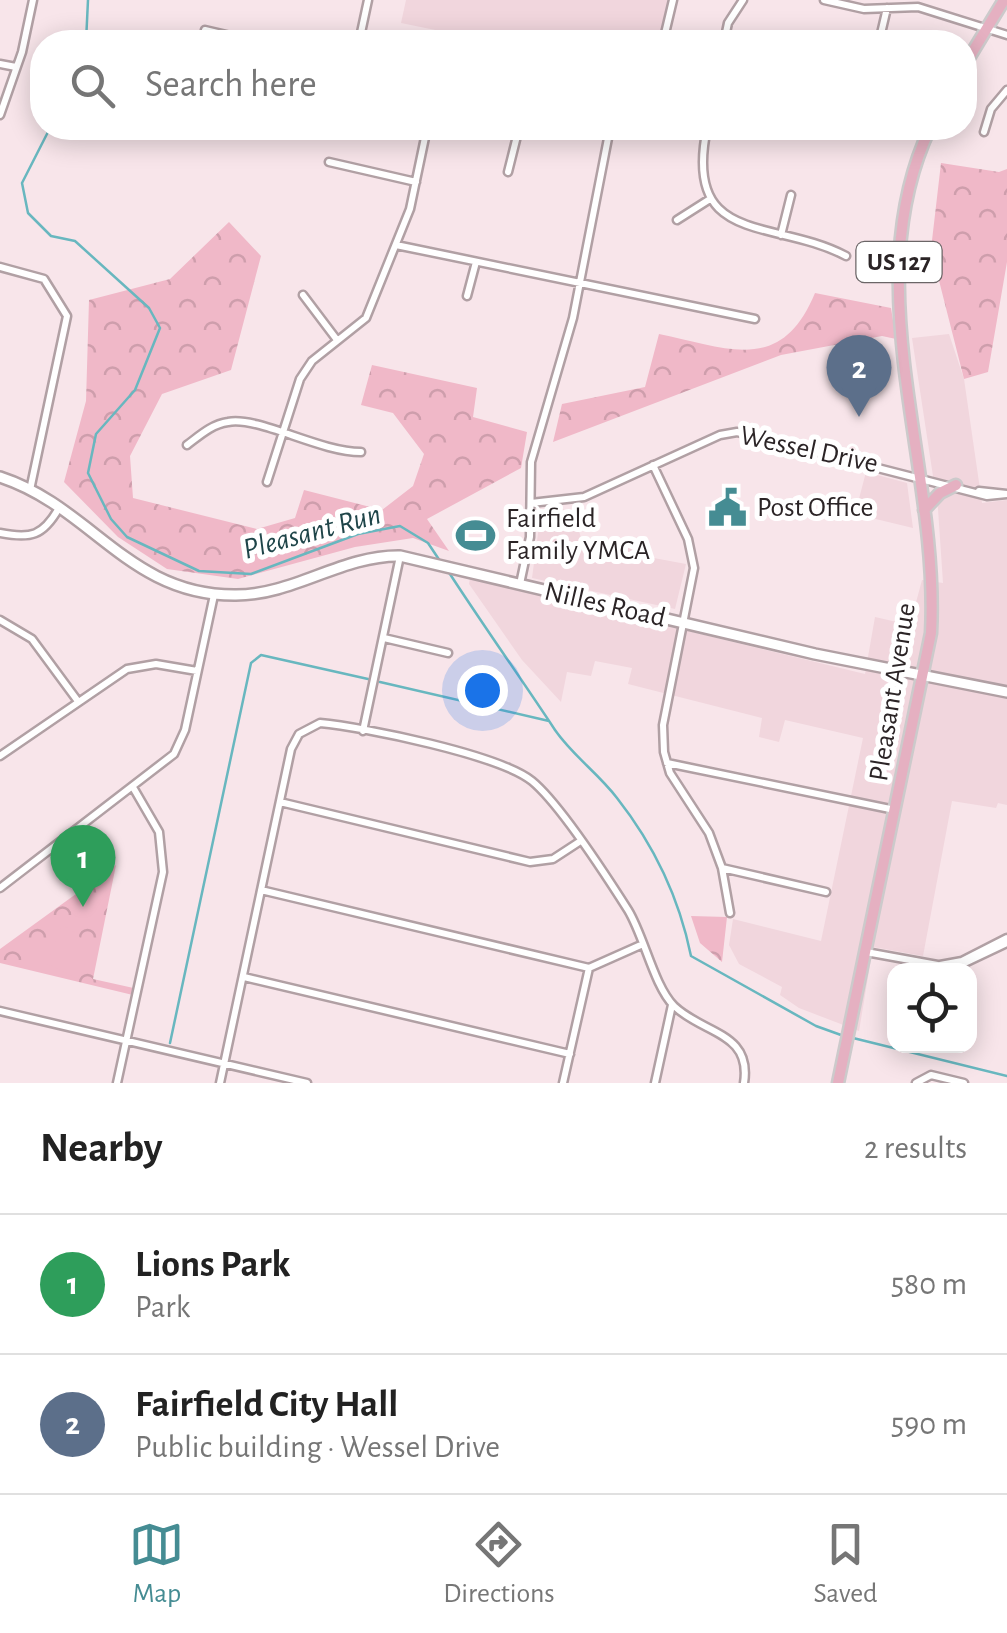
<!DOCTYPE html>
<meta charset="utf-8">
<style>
:root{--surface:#fff;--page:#f2f2f2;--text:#222;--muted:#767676;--line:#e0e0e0;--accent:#458c93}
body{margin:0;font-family:"Alegreya Sans",sans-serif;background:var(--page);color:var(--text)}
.controls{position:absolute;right:30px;bottom:30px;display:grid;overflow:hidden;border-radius:20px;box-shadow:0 5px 25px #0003}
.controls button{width:90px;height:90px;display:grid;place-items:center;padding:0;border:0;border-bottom:2px solid var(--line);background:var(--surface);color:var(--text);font:50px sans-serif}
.you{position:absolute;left:482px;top:690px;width:35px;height:35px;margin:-25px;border:8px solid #fff;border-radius:50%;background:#1a73e8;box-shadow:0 0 0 15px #1a73e833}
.badge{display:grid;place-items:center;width:65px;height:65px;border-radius:50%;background:var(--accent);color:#fff;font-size:32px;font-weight:700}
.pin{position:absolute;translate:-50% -82px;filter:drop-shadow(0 2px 5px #0008)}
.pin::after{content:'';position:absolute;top:52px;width:35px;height:30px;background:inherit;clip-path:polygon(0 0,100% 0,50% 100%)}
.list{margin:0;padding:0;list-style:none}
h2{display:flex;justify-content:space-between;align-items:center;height:130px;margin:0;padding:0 40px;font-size:42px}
h2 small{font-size:32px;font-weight:400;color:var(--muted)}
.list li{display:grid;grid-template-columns:65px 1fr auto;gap:30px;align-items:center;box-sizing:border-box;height:140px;padding:0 40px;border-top:2px solid var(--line)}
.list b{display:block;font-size:38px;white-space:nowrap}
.list p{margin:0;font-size:32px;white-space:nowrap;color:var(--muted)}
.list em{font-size:32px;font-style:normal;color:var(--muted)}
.icon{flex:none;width:55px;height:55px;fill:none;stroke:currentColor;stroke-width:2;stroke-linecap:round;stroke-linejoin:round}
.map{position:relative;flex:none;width:1007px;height:1083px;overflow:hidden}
.search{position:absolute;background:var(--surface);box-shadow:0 5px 25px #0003;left:30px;right:30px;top:30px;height:110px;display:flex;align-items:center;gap:25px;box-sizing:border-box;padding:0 35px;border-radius:40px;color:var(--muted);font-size:38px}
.sheet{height:410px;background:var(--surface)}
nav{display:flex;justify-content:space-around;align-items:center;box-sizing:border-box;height:140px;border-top:2px solid var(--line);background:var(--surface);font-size:28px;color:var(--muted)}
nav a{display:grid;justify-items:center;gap:5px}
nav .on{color:var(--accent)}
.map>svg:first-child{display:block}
.built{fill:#f1d6dd}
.forest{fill:url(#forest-crowns)}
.garden{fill:#f0b8c8}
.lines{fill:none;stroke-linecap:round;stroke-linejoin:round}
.stream{stroke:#68b7bf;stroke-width:2.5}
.street-casing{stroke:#b1a0a4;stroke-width:11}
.secondary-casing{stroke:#b1a0a4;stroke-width:14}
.primary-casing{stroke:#cccacb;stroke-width:15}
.street{stroke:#fff;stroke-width:6}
.secondary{stroke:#fff;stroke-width:9}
.primary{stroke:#e5b0c1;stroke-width:10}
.labels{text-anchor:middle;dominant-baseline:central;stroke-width:10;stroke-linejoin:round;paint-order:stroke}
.shield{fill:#fff;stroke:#6b6667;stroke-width:2.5}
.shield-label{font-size:25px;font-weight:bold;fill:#2b2426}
.street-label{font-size:28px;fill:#2b2426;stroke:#fff}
.poi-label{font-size:28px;fill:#2b2426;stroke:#fff;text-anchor:start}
.water-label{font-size:30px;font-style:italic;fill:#1f4549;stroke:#fff}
</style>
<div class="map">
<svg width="1007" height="1083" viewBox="0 0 1007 1083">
<defs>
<pattern id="forest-crowns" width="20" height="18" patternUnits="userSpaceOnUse" patternTransform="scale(2.5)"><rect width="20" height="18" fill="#f0b8c8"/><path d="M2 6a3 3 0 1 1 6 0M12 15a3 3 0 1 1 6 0" fill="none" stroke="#ce9eac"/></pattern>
</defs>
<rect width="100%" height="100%" fill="#f8e5ea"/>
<path class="built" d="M406,0H674L663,42H494L401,23Z
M949,334L964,379L982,503L1007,500V805L998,803L996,808L952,801L923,956L873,947L859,1031L799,1008L780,995L782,987L739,964L729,945L733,919L821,941L863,738L785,720L779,742L759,737L762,718L628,684L632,668L595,661L591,676L567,672L561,702L522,660L469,584L470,578L865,674L875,617L910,625L922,580L943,583L938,509L912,338Z
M866,472L907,483L913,528L855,514Z
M572,509L583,544L630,547L643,556L686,564L675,609L532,578L541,511Z"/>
<path class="forest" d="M941,163L999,172L1007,169V262L988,372L964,379L931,249Z
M229,222L261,256L231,370L162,394L130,456L133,498L257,529L295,518L304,490L382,510L413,486L424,454L393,413L361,405L372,365L477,388L473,417L527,432L521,468L427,519L449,551L413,538L355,547L238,579L167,569L118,537L64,482L86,401L89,300L170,279Z
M815,293L891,308L896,339L882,336L781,355L553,442L562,404L645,387L659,334C728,348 781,375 815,293Z
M116,865L93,979L138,989L137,996L0,963V949Z
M691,916L727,917L722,962L700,943Z"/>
<path class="garden" d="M62,925L78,934L88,954L79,979L47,964Z"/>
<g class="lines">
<path class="stream" d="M86,42L88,0
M50,128L22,183L28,213L51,236L75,241L149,308L160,328L135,390L96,434L88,473L111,519L127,537L199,571L251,574L358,534L400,526L428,543L440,561
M448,571C483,625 520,677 555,730C573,756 598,773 617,798C654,845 679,897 691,956L816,1026L841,1035
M380,682L549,721
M849,1037L1007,1076
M170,1043L251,663L261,655L368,679"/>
<defs>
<path id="street" d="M824,0L864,9L918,7L1007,35
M205,30L256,42
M359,42L368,0
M663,42L673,0
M724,42L728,23L743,0
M879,42L887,8
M0,64L16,67
M0,115L22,52L33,0
M707,128C682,247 775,218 846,256
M984,132L991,109L1007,90
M329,162L416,182
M508,172L519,128
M677,220L710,199
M781,235L791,195
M396,245L755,319
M0,267L44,279L67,316L30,490
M303,295L337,340
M467,296L476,262
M187,445C199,436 212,424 228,422C259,416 319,452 361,452
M653,465L688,539L694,568L663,725L664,752L670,773L709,833L722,868L730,913
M267,482L300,379L312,361L366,318L410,209L427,128
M979,491L1007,494
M531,503L584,497L720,435L737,432L987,496L1007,494
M0,533C31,539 43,536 59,508
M520,584L530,537L531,462L573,318L610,128
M0,620L32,639L77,700
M384,638L448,653
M363,731L400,556
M0,756L127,669L156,664L197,671
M667,763L895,810
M280,802L530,862L553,859L579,842
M722,868L826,892
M0,888L174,754L185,730L214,595
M261,890L589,968
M866,952L954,968L1007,943
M940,965L962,961L1007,938
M589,968L643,944
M244,977L570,1054
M0,1011L307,1083
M117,1083L163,872L159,832L134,789
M220,1083L291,749L299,734L320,723C364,727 500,755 532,781C560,804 607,877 628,910C644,936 654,986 674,1006C703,1034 752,1032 744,1083
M563,1083L589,968
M655,1083L672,1005
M916,1083L931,1075L964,1083"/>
<path id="secondary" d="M0,477C92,507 129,596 236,595C294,595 342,555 400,556L815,654L1007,692"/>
<path id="primary" d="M964,66L1004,0
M924,510L940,493L956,485
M838,1083L931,633C940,467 855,287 930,128"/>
</defs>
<use href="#street" class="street-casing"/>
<use href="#secondary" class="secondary-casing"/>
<use href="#primary" class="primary-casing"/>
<use href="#street" class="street"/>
<use href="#secondary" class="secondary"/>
<use href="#primary" class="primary"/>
</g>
<defs>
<symbol id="civic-bare" viewBox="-9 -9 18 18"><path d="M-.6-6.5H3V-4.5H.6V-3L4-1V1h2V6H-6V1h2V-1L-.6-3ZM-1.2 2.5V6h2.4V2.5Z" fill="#458c93" stroke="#fff" stroke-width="2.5" paint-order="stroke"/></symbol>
<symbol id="stadium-bare" viewBox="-9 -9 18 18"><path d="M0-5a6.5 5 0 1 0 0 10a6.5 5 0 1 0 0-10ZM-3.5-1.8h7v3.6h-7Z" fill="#458c93" stroke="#fff" stroke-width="2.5" paint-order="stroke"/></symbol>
</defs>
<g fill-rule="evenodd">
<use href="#civic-bare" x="700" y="480" width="55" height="55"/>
<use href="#stadium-bare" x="448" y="508" width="55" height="55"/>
</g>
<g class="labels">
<rect class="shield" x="856.5" y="242" width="85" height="40" rx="8"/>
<g class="shield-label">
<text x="899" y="262">US 127</text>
</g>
<g class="street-label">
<text transform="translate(809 450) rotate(12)">Wessel Drive</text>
<text transform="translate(605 605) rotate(13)">Nilles Road</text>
<text transform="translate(893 692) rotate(-81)">Pleasant Avenue</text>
</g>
<g class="poi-label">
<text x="757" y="508">Post Office</text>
<text x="506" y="519">Fairfield<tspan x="506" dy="32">Family YMCA</tspan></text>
</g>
<g class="water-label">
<text transform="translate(312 532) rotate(-15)">Pleasant Run</text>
</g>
</g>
</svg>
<div class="controls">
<button><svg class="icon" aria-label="locate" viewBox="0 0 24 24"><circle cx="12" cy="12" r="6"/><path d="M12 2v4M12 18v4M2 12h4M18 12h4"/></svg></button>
</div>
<div class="you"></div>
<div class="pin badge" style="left:83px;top:907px;background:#2e9e5b">1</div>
<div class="pin badge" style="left:859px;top:417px;background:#5c6f8a">2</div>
<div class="search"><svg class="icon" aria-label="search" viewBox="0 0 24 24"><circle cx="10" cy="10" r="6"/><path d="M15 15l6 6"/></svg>Search here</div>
</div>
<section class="sheet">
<h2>Nearby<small>2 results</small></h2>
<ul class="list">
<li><span class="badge" style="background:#2e9e5b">1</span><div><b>Lions Park</b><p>Park</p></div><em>580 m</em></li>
<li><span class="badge" style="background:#5c6f8a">2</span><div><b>Fairfield City Hall</b><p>Public building · Wessel Drive</p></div><em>590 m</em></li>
</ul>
</section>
<nav>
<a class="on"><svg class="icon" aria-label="map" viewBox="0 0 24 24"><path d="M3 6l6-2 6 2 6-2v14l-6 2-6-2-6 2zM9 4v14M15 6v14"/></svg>Map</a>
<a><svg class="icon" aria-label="directions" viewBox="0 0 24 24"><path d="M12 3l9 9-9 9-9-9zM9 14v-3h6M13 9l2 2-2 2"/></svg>Directions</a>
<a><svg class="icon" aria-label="saved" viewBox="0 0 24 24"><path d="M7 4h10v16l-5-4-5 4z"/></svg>Saved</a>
</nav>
